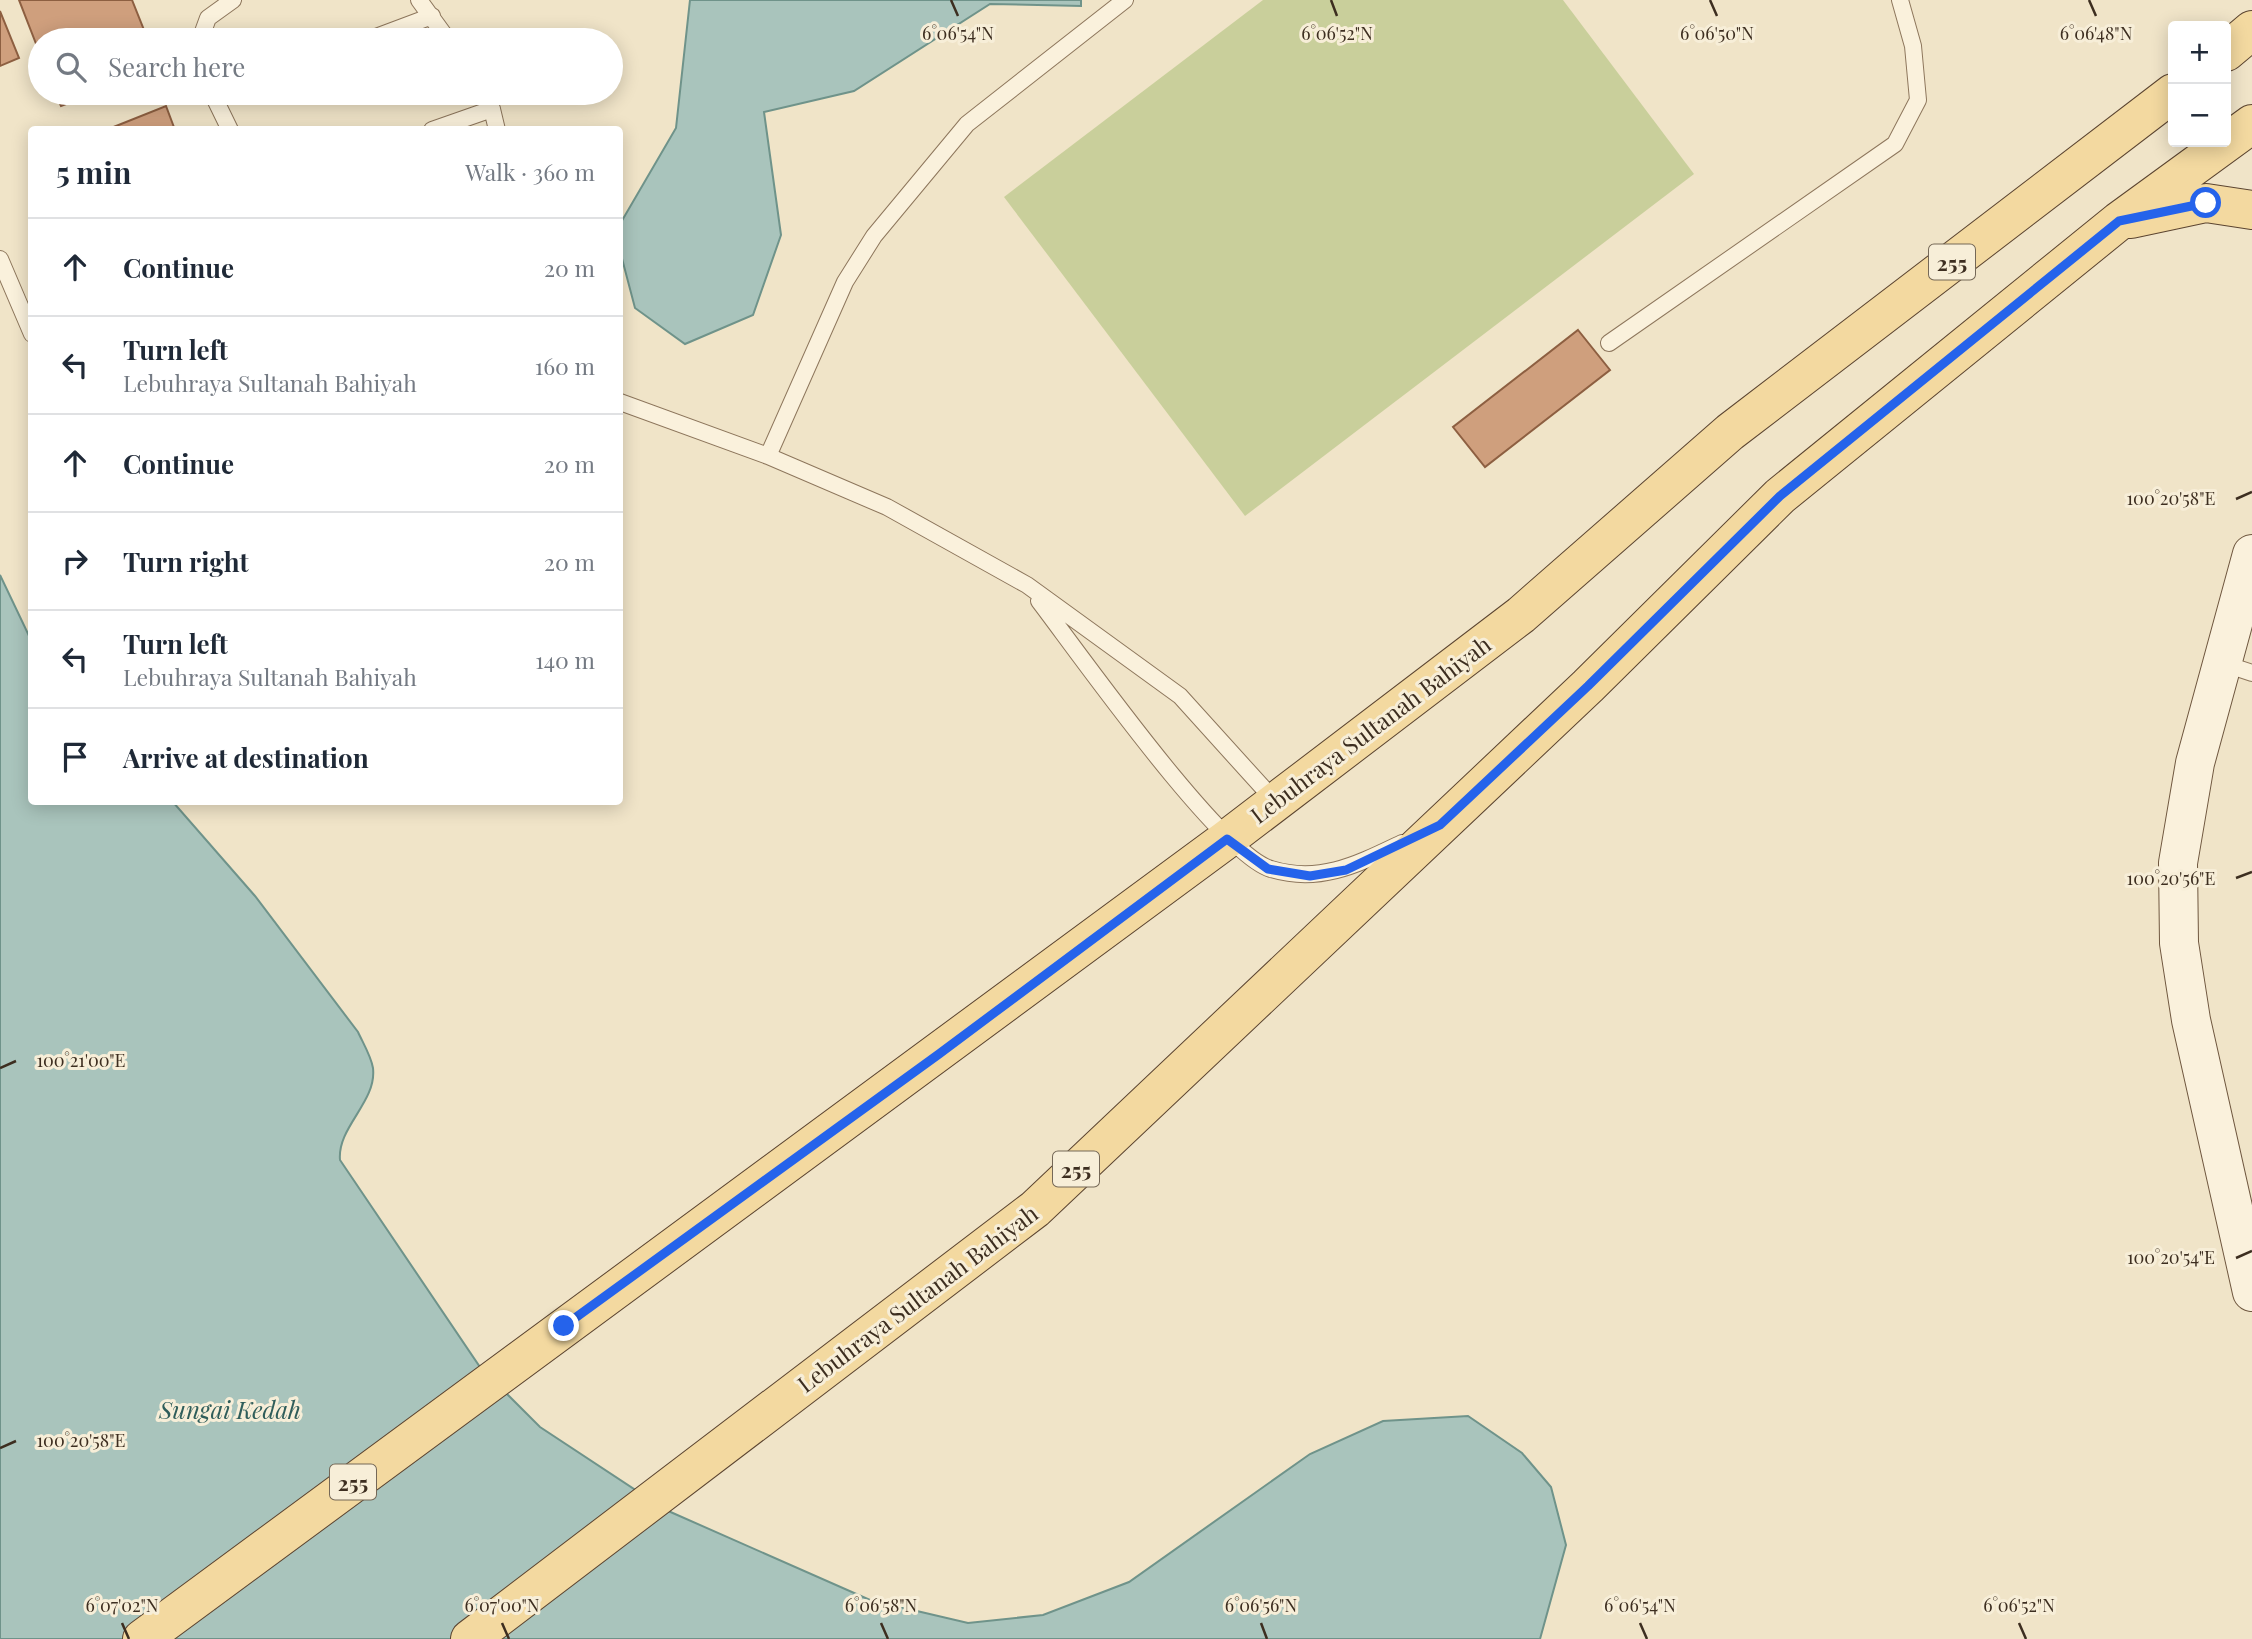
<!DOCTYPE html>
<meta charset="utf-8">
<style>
:root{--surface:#fff;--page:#f6f6f7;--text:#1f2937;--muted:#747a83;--line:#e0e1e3}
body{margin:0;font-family:"Playfair Display",serif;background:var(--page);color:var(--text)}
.controls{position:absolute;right:21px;top:21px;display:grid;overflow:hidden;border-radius:7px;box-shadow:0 4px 18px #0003}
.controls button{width:63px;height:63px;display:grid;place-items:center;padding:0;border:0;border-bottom:2px solid var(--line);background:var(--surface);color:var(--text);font:35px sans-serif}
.stop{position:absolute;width:21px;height:21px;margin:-16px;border:5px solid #2563eb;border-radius:50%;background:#fff}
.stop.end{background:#2563eb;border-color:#fff;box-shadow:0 2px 7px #0008}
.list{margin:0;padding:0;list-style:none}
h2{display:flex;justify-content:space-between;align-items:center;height:91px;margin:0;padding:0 28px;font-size:30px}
h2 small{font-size:23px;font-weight:400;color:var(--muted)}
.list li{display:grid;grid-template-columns:46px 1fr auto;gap:21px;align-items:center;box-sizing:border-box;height:98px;padding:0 28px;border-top:2px solid var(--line)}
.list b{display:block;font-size:26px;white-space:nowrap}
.list p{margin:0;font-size:23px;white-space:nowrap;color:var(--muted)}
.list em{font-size:23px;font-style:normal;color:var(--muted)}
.icon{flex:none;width:38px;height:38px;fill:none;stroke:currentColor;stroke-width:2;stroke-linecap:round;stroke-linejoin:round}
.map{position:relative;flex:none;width:2252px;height:1639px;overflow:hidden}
.search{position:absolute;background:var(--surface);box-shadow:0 4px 18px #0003;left:28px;top:28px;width:595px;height:77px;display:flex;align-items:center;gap:18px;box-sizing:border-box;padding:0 24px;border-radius:38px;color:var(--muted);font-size:26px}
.panel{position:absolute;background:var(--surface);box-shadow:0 4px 18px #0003;left:28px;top:126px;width:595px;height:679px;border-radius:7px}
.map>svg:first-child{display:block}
.green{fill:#c9cf9b}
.water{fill:#a9c4bc;stroke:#6f938a;stroke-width:2}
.building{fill:#cf9f7d;stroke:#8d5f41;stroke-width:2}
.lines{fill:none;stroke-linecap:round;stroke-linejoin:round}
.lane-casing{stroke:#8d765c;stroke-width:18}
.secondary-casing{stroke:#6f573f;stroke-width:40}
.primary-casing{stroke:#5b4430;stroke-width:40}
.lane{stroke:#faf1dc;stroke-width:16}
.secondary{stroke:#faf1dc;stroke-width:38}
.primary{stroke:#f3d9a0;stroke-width:38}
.route{stroke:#2563eb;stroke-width:9}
.ticks{fill:none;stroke:#3d2e20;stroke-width:2.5}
.labels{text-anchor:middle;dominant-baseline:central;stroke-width:6;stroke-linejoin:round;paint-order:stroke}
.shield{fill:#f7eed8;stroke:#756857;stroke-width:2}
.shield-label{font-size:21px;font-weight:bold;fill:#3d2e20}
.street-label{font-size:23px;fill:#3d2e20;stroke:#f7eed8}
.water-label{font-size:24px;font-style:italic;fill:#2f5d5a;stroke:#f7eed8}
.ticks-label{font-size:18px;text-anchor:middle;fill:#3d2e20;stroke:#f7eed8;stroke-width:6;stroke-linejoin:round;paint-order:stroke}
</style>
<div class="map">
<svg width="2252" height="1639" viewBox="0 0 2252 1639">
<rect width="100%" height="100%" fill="#f0e4c8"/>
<path class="green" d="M1263,0H1563L1694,174L1245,516L1004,197Z"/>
<path class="water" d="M690,0H1081V6L990,4L854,91L764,112L781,235L753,315L685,344L635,308L620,251V224L676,128Z
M0,575L31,640L32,802H173L255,896L358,1032C363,1043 371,1056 373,1068C377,1102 337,1127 340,1160L480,1367L540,1427L666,1510L870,1600L968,1623L1043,1615L1129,1582L1310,1454L1383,1421L1468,1416L1522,1453L1551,1487L1566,1545L1540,1639H0Z"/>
<path class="building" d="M19,0H132L148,40H40V54Z
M0,11L19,58L0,66Z
M55,93H96L61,106Z
M166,106L175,130H106Z
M1578,330L1610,370L1485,467L1453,427Z"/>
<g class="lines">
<defs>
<path id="lane" d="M419,0L448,40
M200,40L208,18L233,0
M368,40L432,16
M212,93L230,130
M483,93L492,109L497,130
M432,130L492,109
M0,259L32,334
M1609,343L1895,144L1918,100L1913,46L1900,0
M620,402L768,456L887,507L1027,585L1180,696L1274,800
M768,456L845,282L874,236L967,124L1125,0
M1039,601C1078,652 1221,855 1271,869C1320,884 1358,864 1402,843
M2222,663L2252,673"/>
<path id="secondary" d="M2252,554L2195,763L2178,863L2179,943L2191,1020L2252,1292"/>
<path id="primary" d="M2226,52L2252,30
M2131,219L2206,203L2252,210
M142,1639L1227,839L1521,615L1730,432L2173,93
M470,1639L1035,1209L1588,686L1780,496L2119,221L2252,124"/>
</defs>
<use href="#lane" class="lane-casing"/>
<use href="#secondary" class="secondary-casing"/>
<use href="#primary" class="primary-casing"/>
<use href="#lane" class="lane"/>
<use href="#secondary" class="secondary"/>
<use href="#primary" class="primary"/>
</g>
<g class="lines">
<path class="route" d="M564,1326L939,1054L1227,839L1268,869L1310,876L1346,870L1440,825L1588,686L1780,496L2119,221L2206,203"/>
</g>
<path class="ticks" d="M951,0L958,16M1331,0L1337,16M1710,0L1717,16M2089,0L2096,16M2236,499L2252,492M2236,878L2252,872M0,1068L16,1061M2236,1258L2252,1251M0,1448L16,1441M122,1623L129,1639M502,1623L509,1639M881,1623L888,1639M1261,1623L1267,1639M1640,1623L1647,1639M2019,1623L2026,1639"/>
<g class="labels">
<g class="shield">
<rect x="1929" y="244.5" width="46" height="35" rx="5"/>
<rect x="1053" y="1151.5" width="46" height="35" rx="5"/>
<rect x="330" y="1464.5" width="46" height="35" rx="5"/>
</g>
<g class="shield-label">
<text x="1952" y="262">255</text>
<text x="1076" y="1169">255</text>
<text x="353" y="1482">255</text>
</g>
<g class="street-label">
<text transform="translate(1370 729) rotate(-37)">Lebuhraya Sultanah Bahiyah</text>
<text transform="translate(917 1298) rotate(-37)">Lebuhraya Sultanah Bahiyah</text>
</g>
<g class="water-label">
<text x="230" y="1409">Sungai Kedah</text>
</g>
</g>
<g class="ticks-label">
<text x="958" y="40">6°06'54"N</text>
<text x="1337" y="40">6°06'52"N</text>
<text x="1717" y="40">6°06'50"N</text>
<text x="2096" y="40">6°06'48"N</text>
<text x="2171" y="505">100°20'58"E</text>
<text x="2171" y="885">100°20'56"E</text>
<text x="81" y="1067">100°21'00"E</text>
<text x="2171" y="1264">100°20'54"E</text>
<text x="81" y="1447">100°20'58"E</text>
<text x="122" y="1612">6°07'02"N</text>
<text x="502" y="1612">6°07'00"N</text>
<text x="881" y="1612">6°06'58"N</text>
<text x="1261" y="1612">6°06'56"N</text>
<text x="1640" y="1612">6°06'54"N</text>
<text x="2019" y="1612">6°06'52"N</text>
</g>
</svg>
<div class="controls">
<button>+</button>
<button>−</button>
</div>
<div class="stop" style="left:2206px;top:203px"></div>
<div class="stop end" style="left:564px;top:1326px"></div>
<div class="search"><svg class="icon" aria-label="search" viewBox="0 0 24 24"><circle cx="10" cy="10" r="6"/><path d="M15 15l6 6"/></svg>Search here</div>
<section class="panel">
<h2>5 min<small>Walk · 360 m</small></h2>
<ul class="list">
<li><svg class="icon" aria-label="ahead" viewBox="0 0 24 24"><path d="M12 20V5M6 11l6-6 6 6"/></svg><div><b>Continue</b></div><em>20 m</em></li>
<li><svg class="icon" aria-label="left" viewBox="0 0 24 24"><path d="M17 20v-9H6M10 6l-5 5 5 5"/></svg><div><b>Turn left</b><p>Lebuhraya Sultanah Bahiyah</p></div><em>160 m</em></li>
<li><svg class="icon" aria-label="ahead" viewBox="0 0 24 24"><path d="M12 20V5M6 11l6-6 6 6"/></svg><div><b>Continue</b></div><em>20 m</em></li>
<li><svg class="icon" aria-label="right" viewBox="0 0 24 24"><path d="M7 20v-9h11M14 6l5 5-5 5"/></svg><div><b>Turn right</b></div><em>20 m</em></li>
<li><svg class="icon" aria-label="left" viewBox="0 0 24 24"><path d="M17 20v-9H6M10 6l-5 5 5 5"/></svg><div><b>Turn left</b><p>Lebuhraya Sultanah Bahiyah</p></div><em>140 m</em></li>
<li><svg class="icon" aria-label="arrive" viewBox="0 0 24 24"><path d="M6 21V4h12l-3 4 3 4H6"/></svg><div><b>Arrive at destination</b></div></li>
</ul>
</section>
</div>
